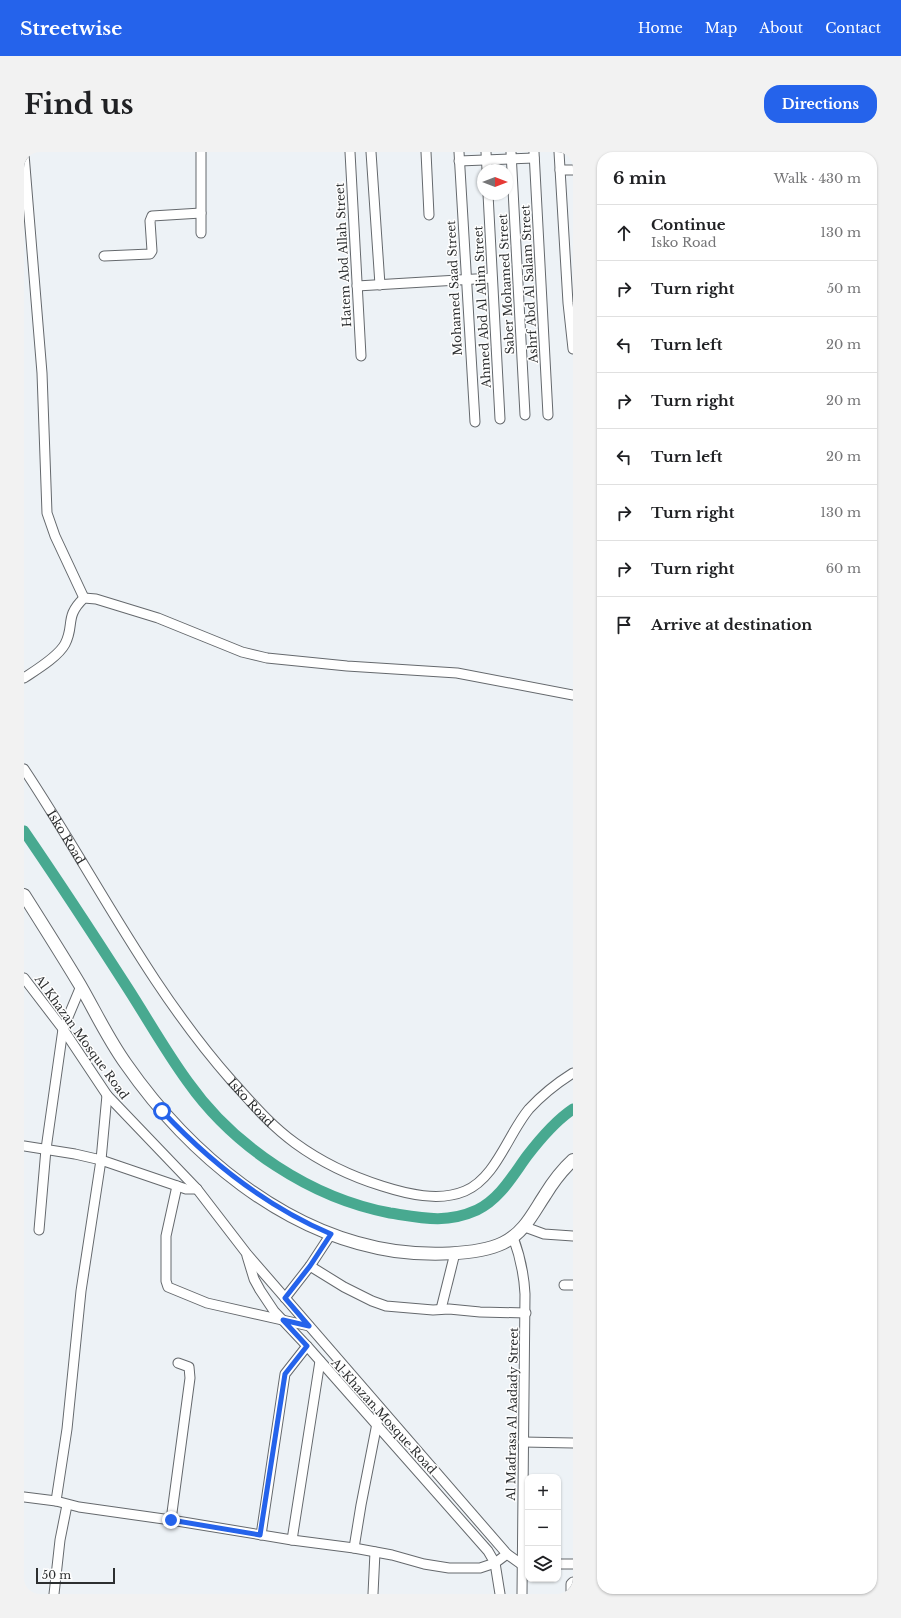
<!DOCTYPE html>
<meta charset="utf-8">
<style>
:root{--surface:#fff;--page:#f2f2f2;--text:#202124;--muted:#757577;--line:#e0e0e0;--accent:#2563eb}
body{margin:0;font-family:"Libre Baskerville",serif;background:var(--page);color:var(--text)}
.controls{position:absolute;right:12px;bottom:12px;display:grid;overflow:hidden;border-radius:8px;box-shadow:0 1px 3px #0004}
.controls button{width:36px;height:36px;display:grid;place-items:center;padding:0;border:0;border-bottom:1px solid var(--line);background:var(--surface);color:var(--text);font:20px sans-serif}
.compass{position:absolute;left:453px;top:12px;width:36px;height:36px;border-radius:50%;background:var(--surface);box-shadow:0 1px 3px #0004;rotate:90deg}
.scale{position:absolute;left:12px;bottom:10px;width:79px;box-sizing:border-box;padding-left:4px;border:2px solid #2d2f30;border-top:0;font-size:11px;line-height:14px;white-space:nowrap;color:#2d2f30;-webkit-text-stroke:3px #fefefe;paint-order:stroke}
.stop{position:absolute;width:12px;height:12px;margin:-9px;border:3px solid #2563eb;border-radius:50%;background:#fff}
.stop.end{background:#2563eb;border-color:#fff;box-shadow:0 1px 4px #0008}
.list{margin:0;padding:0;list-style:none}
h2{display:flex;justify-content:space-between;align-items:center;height:52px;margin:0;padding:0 16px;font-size:17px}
h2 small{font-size:13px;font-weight:400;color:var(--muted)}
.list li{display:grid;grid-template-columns:26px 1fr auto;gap:12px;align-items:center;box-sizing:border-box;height:56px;padding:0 16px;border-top:1px solid var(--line)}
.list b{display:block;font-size:15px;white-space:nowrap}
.list p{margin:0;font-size:13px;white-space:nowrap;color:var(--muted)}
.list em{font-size:13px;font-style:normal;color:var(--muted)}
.icon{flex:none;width:22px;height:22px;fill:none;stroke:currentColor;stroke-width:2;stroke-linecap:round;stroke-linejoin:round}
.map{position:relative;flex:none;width:549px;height:1442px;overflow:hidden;border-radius:16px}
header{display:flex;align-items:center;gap:24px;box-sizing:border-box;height:56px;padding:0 20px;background:var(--accent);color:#fff}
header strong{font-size:19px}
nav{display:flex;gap:22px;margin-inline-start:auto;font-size:14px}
.intro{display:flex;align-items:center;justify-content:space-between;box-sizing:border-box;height:96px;padding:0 24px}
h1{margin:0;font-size:28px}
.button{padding:10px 18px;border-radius:16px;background:var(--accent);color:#fff;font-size:14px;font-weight:700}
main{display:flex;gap:24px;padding:0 24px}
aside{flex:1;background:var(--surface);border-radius:16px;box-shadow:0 1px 3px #0004}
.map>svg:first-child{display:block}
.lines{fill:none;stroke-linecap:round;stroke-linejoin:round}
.canal{stroke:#48a990;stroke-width:11}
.street-casing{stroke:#65696d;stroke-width:11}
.secondary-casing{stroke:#65696d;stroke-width:14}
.street{stroke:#fff;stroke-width:9}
.secondary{stroke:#fff;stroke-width:12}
.route{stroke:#2563eb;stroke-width:5}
.labels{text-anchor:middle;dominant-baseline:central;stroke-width:3;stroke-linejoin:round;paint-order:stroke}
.street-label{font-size:12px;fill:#2d2f30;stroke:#fefefe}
</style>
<header>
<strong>Streetwise</strong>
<nav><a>Home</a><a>Map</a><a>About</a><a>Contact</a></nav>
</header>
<div class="intro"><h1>Find us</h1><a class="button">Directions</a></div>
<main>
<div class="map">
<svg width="549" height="1442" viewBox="0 0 549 1442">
<rect width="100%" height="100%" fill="#edf2f6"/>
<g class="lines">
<path class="canal" d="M0,679C35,730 69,782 103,835C123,866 142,900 164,930C210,995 287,1046 366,1061C398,1066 422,1072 453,1058C476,1047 489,1023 503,1004C516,987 531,969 549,957"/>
<defs>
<g id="street">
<path d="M326,0L337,204"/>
<path d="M347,0L356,133"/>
<path d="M402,0L405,63"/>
<path d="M435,0L451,270"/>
<path d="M462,0L463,18"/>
<path d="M487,0L501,263"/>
<path d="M510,0L524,263"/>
<path d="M535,0L544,151L549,197"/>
<path d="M0,2L18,221L23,361L31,384L60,446"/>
<path d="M435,9L510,6"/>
<path d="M536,18H549"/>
<path d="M464,42L476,267"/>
<path d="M177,81V0"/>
<path d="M80,104L126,102L128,99L126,69L128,64L177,61"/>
<path d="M333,134L468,126"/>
<path d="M0,526C12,518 34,505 41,492C51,473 40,465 60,446L72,447L134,466L218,500L243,506L323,514L433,521L549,543"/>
<path id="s1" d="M0,617C69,721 124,834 207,928C227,950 246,973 271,991C297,1010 326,1024 358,1034C383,1042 415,1050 441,1039C472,1026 484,982 505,957C518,943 533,931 549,921"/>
<path d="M0,826L39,877L83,943L173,1037L223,1102L483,1402L497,1412H504"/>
<path d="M0,994L51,1002L77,1008L83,943"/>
<path d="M153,1034L142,1084V1129L144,1135L183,1151L285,1174"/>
<path d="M173,1037H162L77,1008L57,1139L43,1277L32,1349L55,1355L147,1368L268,1388L330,1396L368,1403L400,1412L425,1416H456L471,1411L483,1402"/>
<path d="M501,1075L520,1082L549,1084"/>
<path d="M15,1078L22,997L39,877L57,834"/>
<path d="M489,1085C496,1104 500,1122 501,1142L498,1442"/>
<path d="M223,1104L230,1127L236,1138L250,1159L283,1194L464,1399L471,1411L476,1442"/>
<path d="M286,1114L320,1135L348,1149L362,1154L409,1158L425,1157L456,1160L502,1161"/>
<path d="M540,1133H549"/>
<path d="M261,1146L286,1114L307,1082"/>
<path d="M417,1157L431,1101"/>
<path d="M499,1290L549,1291"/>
<path d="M0,1345L32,1349"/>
<path d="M147,1368L166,1226L165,1215L154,1211"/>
<path d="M237,1383L261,1222L283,1194"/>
<path d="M268,1388L296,1209"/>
<path d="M330,1396L337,1353L356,1256"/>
<path d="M534,1412H549"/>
<path d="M30,1442L36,1388L43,1353"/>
<path d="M349,1442L351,1400"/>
<path d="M547,1442V1432L549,1430"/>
</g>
<path id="secondary" d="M0,743C19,773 38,803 56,833C71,859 84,887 102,912C164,1001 260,1083 371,1099C400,1103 452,1104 479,1091C500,1081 509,1061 521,1043C529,1030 538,1018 549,1008"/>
</defs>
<use href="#street" class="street-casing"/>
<use href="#secondary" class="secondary-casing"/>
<use href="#street" class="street"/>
<use href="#secondary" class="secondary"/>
</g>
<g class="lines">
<path class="route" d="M138,959C187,1011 241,1054 307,1082L286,1114L261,1146L285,1174L259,1168L283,1194L261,1222L236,1383L147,1368"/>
</g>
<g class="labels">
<g class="street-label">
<text transform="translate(319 103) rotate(-93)">Hatem Abd Allah Street</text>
<text transform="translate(482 132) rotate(-93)">Saber Mohamed Street</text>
<text transform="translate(505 132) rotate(-93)">Ashrf Abd Al Salam Street</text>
<text transform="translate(430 136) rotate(-93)">Mohamed Saad Street</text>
<text transform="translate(458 155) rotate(-93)">Ahmed Abd Al Alim Street</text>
<text stroke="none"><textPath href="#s1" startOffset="80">Isko Road</textPath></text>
<text transform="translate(58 885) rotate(54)">Al Khazan Mosque Road</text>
<text stroke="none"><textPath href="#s1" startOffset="404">Isko Road</textPath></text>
<text transform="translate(488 1262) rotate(-89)">Al Madrasa Al Aadady Street</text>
<text transform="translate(360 1264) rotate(48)">Al Khazan Mosque Road</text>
</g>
</g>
</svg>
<div class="controls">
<button>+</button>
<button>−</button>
<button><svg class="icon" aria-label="layers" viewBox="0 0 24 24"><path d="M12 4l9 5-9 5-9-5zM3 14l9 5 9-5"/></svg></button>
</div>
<svg class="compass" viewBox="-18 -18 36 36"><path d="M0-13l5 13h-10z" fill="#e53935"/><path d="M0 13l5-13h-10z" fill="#757577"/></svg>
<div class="scale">50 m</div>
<div class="stop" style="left:138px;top:959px"></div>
<div class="stop end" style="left:147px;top:1368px"></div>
</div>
<aside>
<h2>6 min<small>Walk · 430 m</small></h2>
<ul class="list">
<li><svg class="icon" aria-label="ahead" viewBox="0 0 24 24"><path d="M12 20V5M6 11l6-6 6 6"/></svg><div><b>Continue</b><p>Isko Road</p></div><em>130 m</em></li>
<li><svg class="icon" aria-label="right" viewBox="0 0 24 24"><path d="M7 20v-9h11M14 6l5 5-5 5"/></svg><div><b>Turn right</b></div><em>50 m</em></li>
<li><svg class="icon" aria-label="left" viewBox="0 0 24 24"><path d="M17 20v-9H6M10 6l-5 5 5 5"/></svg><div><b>Turn left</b></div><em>20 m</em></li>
<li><svg class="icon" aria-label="right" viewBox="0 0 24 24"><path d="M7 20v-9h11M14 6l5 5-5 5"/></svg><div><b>Turn right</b></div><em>20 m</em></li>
<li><svg class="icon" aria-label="left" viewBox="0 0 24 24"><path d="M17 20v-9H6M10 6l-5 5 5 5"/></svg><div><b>Turn left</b></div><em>20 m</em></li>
<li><svg class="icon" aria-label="right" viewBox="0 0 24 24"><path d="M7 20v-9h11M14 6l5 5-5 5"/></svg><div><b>Turn right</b></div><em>130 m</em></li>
<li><svg class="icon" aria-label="right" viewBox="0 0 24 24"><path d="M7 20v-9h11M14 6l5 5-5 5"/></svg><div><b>Turn right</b></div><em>60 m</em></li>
<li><svg class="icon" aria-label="arrive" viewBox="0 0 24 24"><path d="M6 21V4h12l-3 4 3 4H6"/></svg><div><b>Arrive at destination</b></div></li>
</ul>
</aside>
</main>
